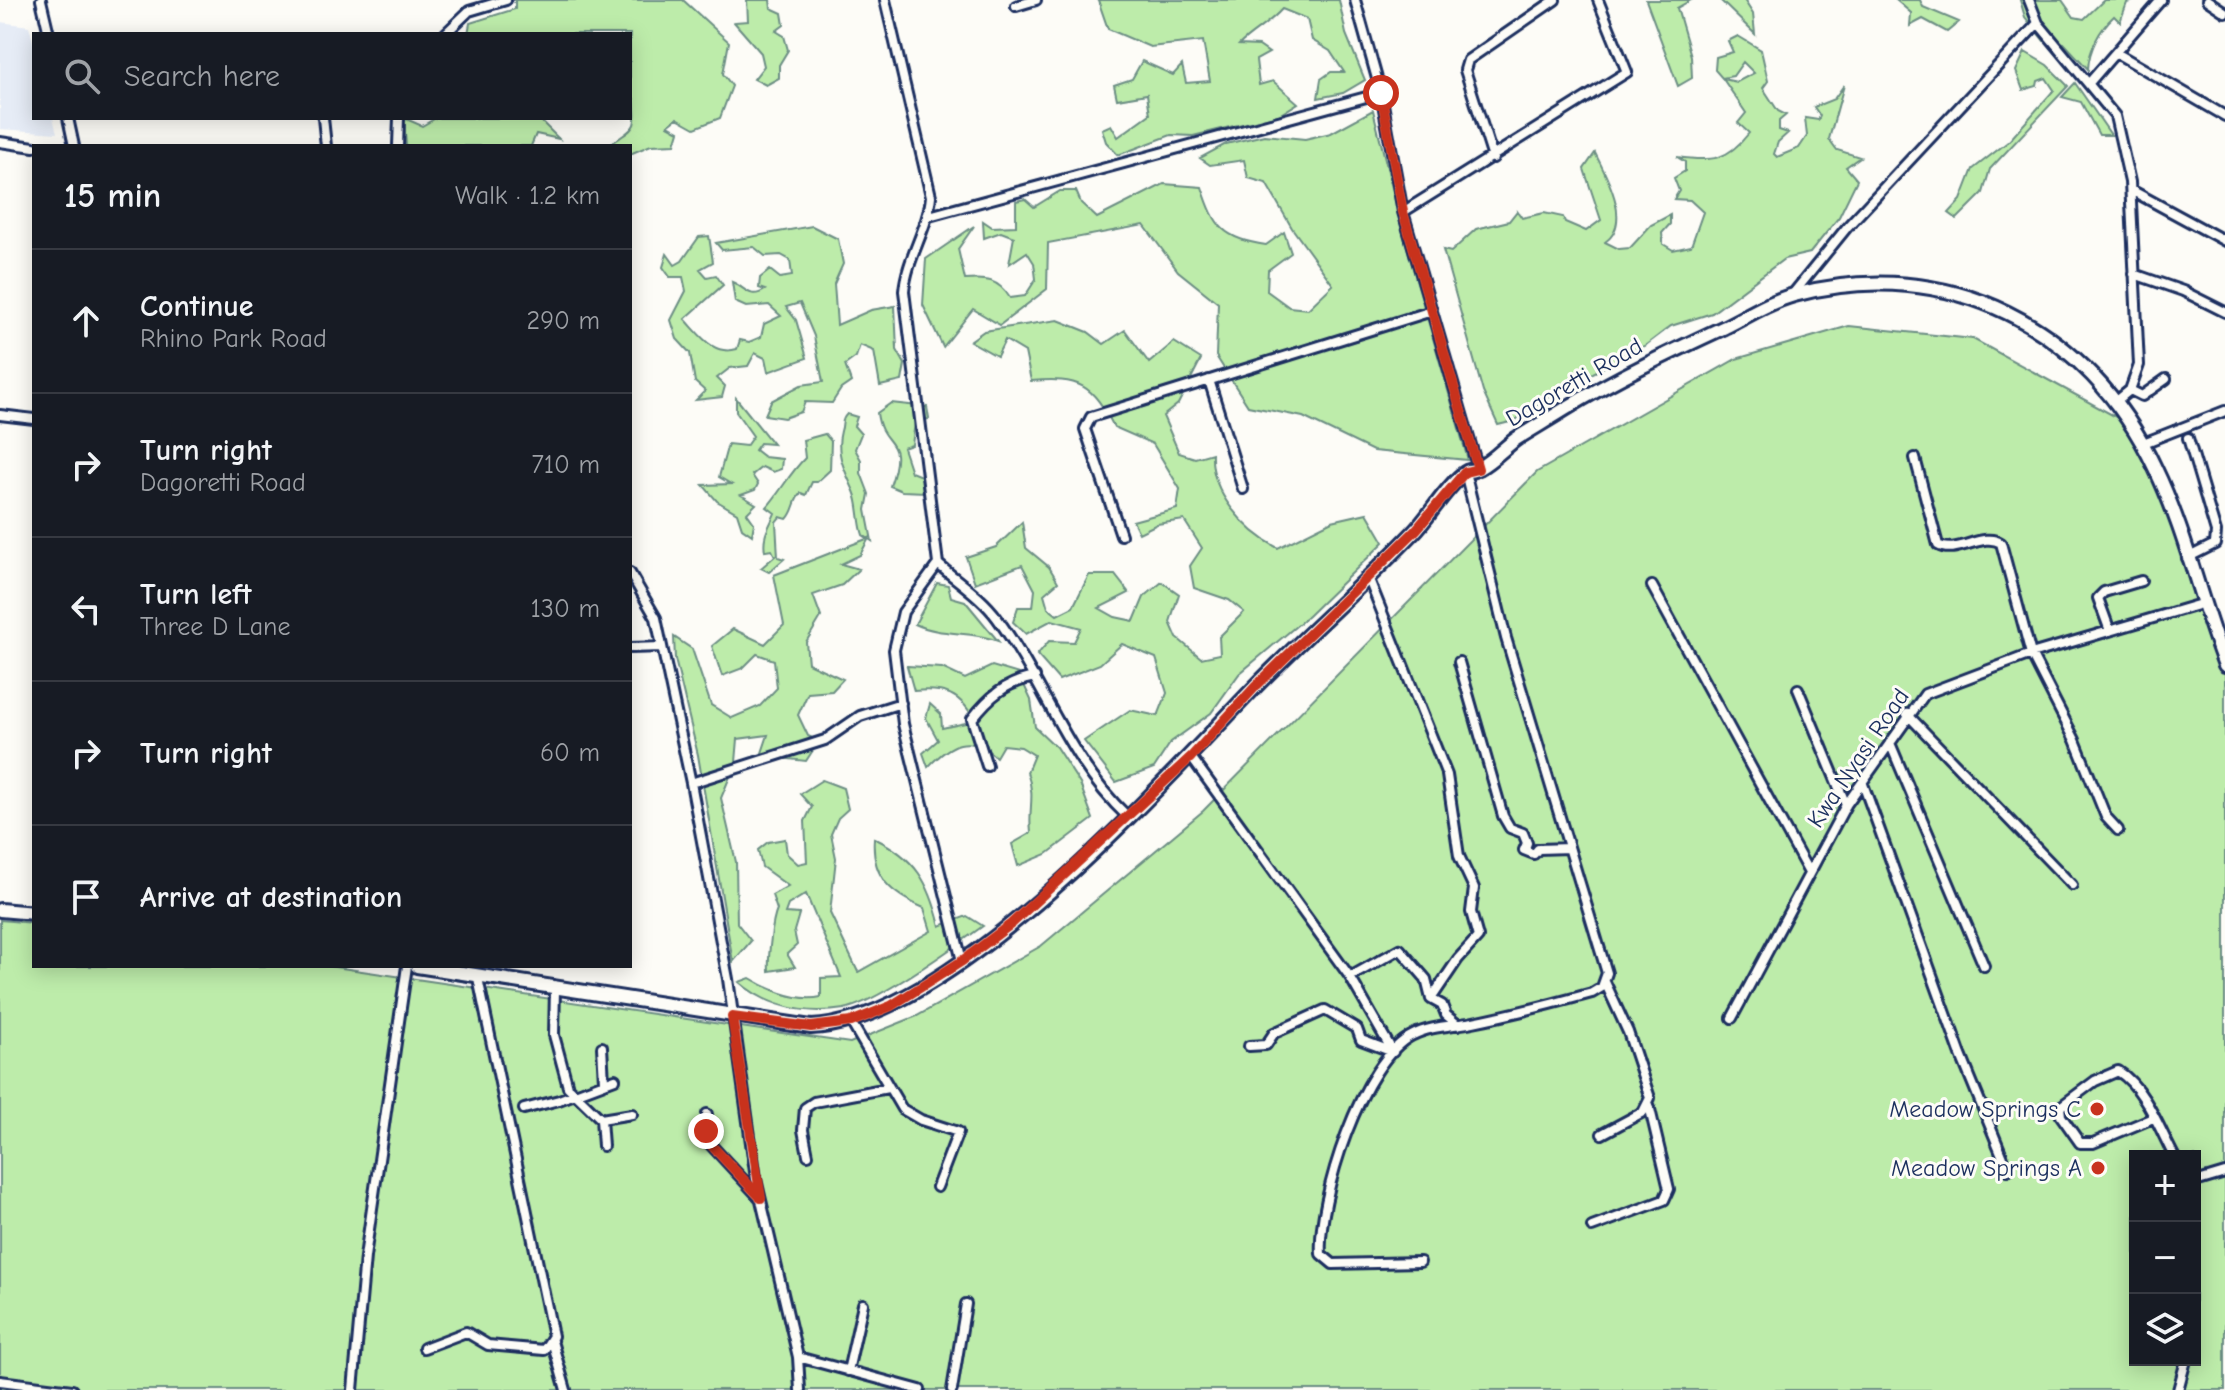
<!DOCTYPE html>
<meta charset="utf-8">
<style>
:root{--surface:#171b24;--page:#20242c;--text:#f1f3f6;--muted:#9ea1a6;--line:#363941}
body{margin:0;font-family:"Comic Neue",sans-serif;background:var(--page);color:var(--text)}
.controls{position:absolute;right:24px;bottom:24px;display:grid;overflow:hidden;border-radius:0px;box-shadow:0 4px 20px #0003}
.controls button{width:72px;height:72px;display:grid;place-items:center;padding:0;border:0;border-bottom:2px solid var(--line);background:var(--surface);color:var(--text);font:40px sans-serif}
.stop{position:absolute;width:24px;height:24px;margin:-18px;border:6px solid #c8321e;border-radius:50%;background:#fff}
.stop.end{background:#c8321e;border-color:#fff;box-shadow:0 2px 8px #0008}
.list{margin:0;padding:0;list-style:none}
h2{display:flex;justify-content:space-between;align-items:center;height:104px;margin:0;padding:0 32px;font-size:34px}
h2 small{font-size:26px;font-weight:400;color:var(--muted)}
.list li{display:grid;grid-template-columns:52px 1fr auto;gap:24px;align-items:center;box-sizing:border-box;height:144px;padding:0 32px;border-top:2px solid var(--line)}
.list b{display:block;font-size:30px;white-space:nowrap}
.list p{margin:0;font-size:26px;white-space:nowrap;color:var(--muted)}
.list em{font-size:26px;font-style:normal;color:var(--muted)}
.icon{flex:none;width:44px;height:44px;fill:none;stroke:currentColor;stroke-width:2;stroke-linecap:round;stroke-linejoin:round}
.map{position:relative;flex:none;width:2225px;height:1390px;overflow:hidden}
.search{position:absolute;background:var(--surface);box-shadow:0 4px 20px #0003;left:32px;top:32px;width:600px;height:88px;display:flex;align-items:center;gap:20px;box-sizing:border-box;padding:0 28px;border-radius:0px;color:var(--muted);font-size:30px}
.panel{position:absolute;background:var(--surface);box-shadow:0 4px 20px #0003;left:32px;top:144px;width:600px;height:824px;border-radius:0px}
.map>svg:first-child{display:block}
.built{fill:#e6ecf6}
.green{fill:#bdecaa;stroke:#6c8e84;stroke-width:2;fill-rule:evenodd}
.lines{fill:none;stroke-linecap:round;stroke-linejoin:round}
.minor-casing{stroke:#1b2f5e;stroke-width:14}
.secondary-casing{stroke:#1b2f5e;stroke-width:18}
.minor{stroke:#fdfcf7;stroke-width:8}
.secondary{stroke:#fdfcf7;stroke-width:12}
.route{stroke:#c8321e;stroke-width:10}
.poi-dot{fill:#c8321e;stroke:#fdfcf7;stroke-width:3}
.labels{text-anchor:middle;dominant-baseline:central;stroke-width:6;stroke-linejoin:round;paint-order:stroke}
.street-label{font-size:24px;fill:#1b2f5e;stroke:#fdfcf7}
.poi-label{font-size:24px;fill:#1b2f5e;stroke:#fdfcf7;text-anchor:end}
</style>
<div class="map">
<svg width="2225" height="1390" viewBox="0 0 2225 1390">
<rect width="100%" height="100%" fill="#fdfcf7"/>
<filter id="ink" filterUnits="userSpaceOnUse"><feTurbulence type="fractalNoise" baseFrequency=".0125" numOctaves="2"/><feDisplacementMap in="SourceGraphic" scale="16" xChannelSelector="R" yChannelSelector="G"/><feConvolveMatrix kernelMatrix="1 2 1 2 8 2 1 2 1" color-interpolation-filters="sRGB"/></filter>
<g filter="url(#ink)">
<path class="built" d="M0,22L29,26L34,45V118H53L57,133L0,129Z"/>
<path class="green" d="M515,0H683L729,42L723,74L732,86L720,118L695,128L677,118L668,125L679,131L675,144L651,145L630,154V146H609C631,127 639,134 634,99L630,97V34H468L470,23L515,9Z
M747,0H770L771,8L782,13L784,25L776,31L784,36L788,50L779,65V78L766,85L754,79L764,66L761,53L734,22L748,21Z
M1098,0H1339L1346,34L1365,80L1343,93L1318,98L1321,79L1331,72H1344L1330,51L1312,40L1307,19L1282,9C1269,24 1253,31 1239,45L1259,46L1269,53L1256,60L1259,85L1273,81L1298,103L1279,115L1193,136L1171,135L1118,155L1106,142L1102,129L1111,125L1118,137L1150,114L1147,94L1117,99L1114,85L1132,79L1142,61L1173,75L1182,65L1186,83L1210,81L1203,41L1150,47L1108,29Z
M1646,0H1691L1677,8L1691,56L1692,78L1678,86Z
M1720,0H1744L1753,14L1755,34Z
M1896,0H1920L1923,7L1959,22L1947,32L1923,19L1910,26L1911,13Z
M2020,0H2062L2074,17L2084,19L2104,0H2136L2127,3L2120,22L2114,16C2100,29 2089,49 2088,69L2064,43L2044,41L2025,17Z
M1738,36L1761,50L1768,81L1763,88L1778,111L1786,115L1779,121V130L1788,133L1778,142L1774,154L1777,157L1799,148L1807,136L1805,118L1818,120L1820,116L1814,107L1834,99L1844,85L1829,139L1837,150L1860,157L1846,167L1857,180L1839,217L1810,253L1784,259L1712,313L1671,326L1646,345L1557,392L1514,421L1498,425L1483,392L1443,250L1451,252L1476,229L1509,221L1517,211L1522,218L1544,213L1563,217L1565,222L1586,231L1601,220L1584,169L1595,153C1606,175 1633,223 1605,242L1619,249L1630,248L1651,225L1670,215V224L1662,233L1663,244L1673,250L1691,246L1703,212L1690,200L1674,199L1679,191L1674,178L1685,171V162L1677,157C1712,162 1727,161 1749,133L1738,123L1746,113L1723,79L1737,82L1754,73L1743,62L1733,76L1722,78L1715,70L1716,57L1733,52L1728,41Z
M2025,52L2047,65L2068,86L1990,169L1983,193L1957,219L1949,213L1961,200L1973,169L2009,141L2054,90L2046,78L2038,81L2037,86L2023,90L2016,71Z
M2075,83L2111,135H2099L2081,102L2062,97Z
M1373,110L1404,237L1468,460L1373,451L1303,417L1248,406L1216,356L1218,303L1178,271L1144,225L1048,243L1047,289L1000,325L973,309L943,347L923,305L926,259L974,226L958,249L965,280C986,278 998,279 1010,298L1025,296L1036,279L1034,263L1027,252L1009,264L1014,237L1001,232L984,238L983,221L992,227L1016,226V201L1025,199L1034,207L1060,191H1076L1081,203L1097,218L1164,184L1202,187C1215,227 1223,239 1266,245L1284,232L1291,253L1268,270L1267,291L1289,307L1308,309L1333,285L1292,228L1266,183L1248,178L1244,160L1210,165L1200,158L1226,144L1264,135L1305,139L1331,133Z
M404,118L422,126L436,118H538L559,139L536,134L531,146H406Z
M812,226L838,239L843,264L834,284L837,325L871,310L895,306L897,350L905,364L902,381L880,386L874,351L860,345L856,357L845,365L851,382L841,389L832,403L805,402L801,412L784,418L765,415L771,401L801,385L823,382L814,336L800,303L786,307L796,320L807,358L768,372L765,358L755,353L748,366L730,368L717,378L725,386L722,397L696,400L705,391L695,382L690,353L677,339L671,320L686,291L683,277H670L663,267L667,254L675,265L682,261L699,237L709,236L713,262L700,269L707,277L716,275L723,285L685,319C701,336 713,356 737,349L740,340L749,342L761,337L764,324L781,316L769,305L746,307L735,302L732,282C746,288 750,300 765,290L759,288L760,278L770,270L780,278L792,276L790,260L781,255L765,256L754,247L722,250L716,243Z
M1058,320L1088,332L1104,344L1125,330L1149,363L1174,342L1201,359L1178,404L1163,416L1179,453L1195,458L1212,453C1210,492 1244,530 1278,548L1332,521L1367,513L1384,542L1308,616L1239,674L1211,713L1171,742L1154,768L1116,782L1084,741L1130,710L1158,716L1167,693L1156,658L1122,644L1100,664L1059,680L1037,655L1049,641L1074,642L1081,628L1052,620L1026,634L1013,622L1018,607H1033L1035,590L1022,565L975,583L966,557L996,547L1022,522L1026,548L1049,567L1058,582L1044,594L1048,608L1057,615L1073,607L1089,575H1115L1129,593L1099,608L1115,617L1134,621L1144,597L1162,582L1179,594L1170,622L1177,638L1201,658L1220,654L1219,637L1244,612L1229,600L1194,588L1190,566L1202,548L1184,520L1157,524L1139,533L1133,521L1177,509L1180,489L1153,444L1114,427C1092,384 1080,377 1031,381L1025,352L1005,340L997,356L970,341L984,331Z
M1849,326L1973,339L2140,430L2225,652V1390H0V920L34,923V966H328L850,1043L917,1016L1041,946L1203,811L1537,472L1736,359ZM2135,1156H2195V1360H2135Z
M736,398L773,444L760,443L755,450L764,457L782,459L781,469L773,472L762,467L752,475L758,484L755,490L741,495L756,504L747,513L754,523L752,535L742,528L737,513L717,501L703,485L731,484L719,477L728,444L746,446L753,436L736,412Z
M891,403L927,407L929,419L915,422L912,445L903,448L911,472L921,476L925,492L902,491L890,486C908,434 882,451 877,413Z
M847,414L857,417L854,426L861,434L855,449L861,460V473L869,494L866,510L872,541L863,535C858,521 860,504 854,491C845,471 835,454 841,431C844,423 840,421 847,414Z
M825,434L831,441L830,470L817,482H812L806,495L801,493C793,501 795,511 787,519L780,517L776,522L778,557L784,559L769,572L761,568L775,556L772,550L765,551C762,535 770,526 775,513L767,507C781,491 789,474 805,458L803,440Z
M869,538L860,555L841,564L859,569L842,585L813,595L821,617L806,642L808,663L843,679L832,691L808,693L798,715L808,736L819,741L806,761L761,756L768,735L738,739L736,762L721,798L736,862L737,923L751,941L733,962L698,755L675,659L674,637L692,649L711,705L732,718L760,706L777,688L774,660L757,654L743,668L722,676L712,646L733,629L765,644L784,625L774,575Z
M937,583L948,585L951,597L965,601L998,641C970,630 942,637 915,624Z
M907,666L942,668L965,679L992,666L1019,674L1031,700L1035,727L1056,747L1080,784L1093,819L1047,854L1018,866L1012,844L1031,833C1028,807 1036,798 1027,772L1034,755L1021,747L1003,745L996,757C969,732 950,744 928,767L923,753L938,740L926,718L930,704L941,714L942,728L975,721C961,693 944,688 914,691Z
M822,780L843,788L848,809L838,818L831,834L836,858L830,913L858,972L931,931L924,908C891,894 871,877 874,838C916,858 929,882 940,926L967,916L983,926C954,947 876,1003 844,1009C805,1015 768,1007 739,982L750,978C770,990 797,1002 821,997V978L841,977L806,894L788,905L785,913L799,914L794,931L797,945L787,954L795,967L769,971C768,957 772,921 777,910L772,895L788,886L762,867L758,850L768,842L785,839L787,854L798,864L807,862L805,821L812,807L800,794Z"/>
<g class="lines">
<defs>
<path id="minor" d="M41,0L49,34
M885,0L931,196C928,230 907,257 904,291L938,564L903,612L894,650L903,724L962,961
M1355,0L1381,93L1403,212L1478,469
M2029,0L2038,23L2115,116L2130,182L2139,365L2130,390L2114,403
M2207,0L2225,12
M1016,6L1036,0
M445,34L469,11L506,0
M2118,54L2225,116
M2089,83L2161,0
M68,118L74,146
M323,118L326,146
M0,142L34,147
M398,146L399,118
M1493,158L1465,70L1468,60L1555,0
M2131,190L2225,241
M1403,212L1627,72L1598,0
M929,216L1381,93
M2134,274L2183,291L2225,312
M1792,295L1848,226L2038,23
M1209,380L1243,489
M2130,390L2142,396L2166,379
M0,415L34,419
M2141,444L2225,411
M1915,458L1938,545C1956,556 1983,531 2001,543L2031,654L2075,740L2106,817L2118,830
M1121,535L1085,429L1091,417L1432,311
M2187,558L2215,544L2216,532L2188,438
M938,564C957,581 982,597 997,618C1044,682 1068,761 1127,816
M630,573L656,618L691,783L728,979L756,1179L798,1357L800,1390
M1368,577L1447,775L1459,856L1474,888L1471,912L1478,937L1458,959L1431,999
M1652,586L1808,871
M2110,631L2098,598L2104,592L2141,581
M630,648L662,647
M1459,662L1503,816L1510,828L1523,833L1527,843L1524,850L1534,854L1538,849L1569,848
M1798,689L1846,805
M1907,714L2072,885
M1890,743L1984,966
M1191,757L1350,977L1393,1052L1361,1040L1357,1029L1325,1010L1274,1033L1266,1045L1249,1046
M987,766L972,719C989,697 1006,682 1035,677
M691,783L825,740L860,716L901,703
M1863,784L1961,1055L2008,1170
M1350,977L1400,949L1426,979L1431,999L1442,1005L1446,1015L1458,1025
M555,989L554,1035L568,1087L601,1119L603,1146
M1732,1018L1846,805L1925,694L2031,654L2201,604
M851,1022L902,1109L921,1120L958,1132L937,1187
M602,1047L604,1081
M524,1109L559,1100L615,1079
M707,1114L706,1131L711,1145L760,1198
M2153,1118L2093,1143H2080L2061,1116L2060,1107L2095,1081L2118,1071C2145,1088 2159,1128 2174,1156
M601,1119L632,1114
M1602,1134L1643,1112L1650,1098L1628,1032L1605,982
M808,1155L803,1130L805,1108L814,1102L888,1088
M2195,1182L2225,1173
M1592,1227L1664,1200L1669,1189L1649,1105
M1420,1262L1333,1264L1321,1254C1317,1201 1362,1059 1413,1035C1430,1026 1453,1026 1473,1022C1513,1014 1552,1004 1592,993L1602,987L1607,973L1506,638L1465,472
M552,1341L566,1390
M424,1348L466,1332L488,1345L544,1350L553,1336L478,978
M798,1357L920,1390
M848,1371L863,1304
M0,1381L72,1390
M353,1390L365,1257L407,966
M952,1390L966,1304
M2178,1390L2185,1364L2183,1360"/>
<path id="secondary" d="M0,910L34,913
M417,966L811,1027C951,1021 1160,785 1256,686C1307,634 1362,586 1413,533C1430,516 1443,491 1462,475C1472,467 1467,474 1479,468C1492,461 1504,448 1516,439C1532,429 1549,419 1565,409C1616,378 1671,352 1725,327C1747,316 1771,301 1794,295C1948,254 2089,326 2155,468C2185,530 2200,600 2225,665"/>
</defs>
<use href="#minor" class="minor-casing"/>
<use href="#secondary" class="secondary-casing"/>
<use href="#minor" class="minor"/>
<use href="#secondary" class="secondary"/>
</g>
</g>
<g class="lines" filter="url(#ink)">
<path class="route" d="M706,1131L711,1145L761,1198L732,1017L811,1027L851,1022L891,1006L962,961L1011,924L1191,757L1255,687L1416,530L1465,472L1478,469L1403,212L1381,93"/>
</g>
<g class="poi-dot">
<circle cx="2097" cy="1109" r="8"/>
<circle cx="2098" cy="1168" r="8"/>
</g>
<g class="labels">
<g class="street-label">
<text transform="translate(1574 382) rotate(-30)">Dagoretti Road</text>
<text transform="translate(1858 758) rotate(-56)">Kwa Nyasi Road</text>
</g>
<g class="poi-label">
<text x="2081" y="1109">Meadow Springs C</text>
<text x="2082" y="1168">Meadow Springs A</text>
</g>
</g>
</svg>
<div class="controls">
<button>+</button>
<button>−</button>
<button><svg class="icon" aria-label="layers" viewBox="0 0 24 24"><path d="M12 4l9 5-9 5-9-5zM3 14l9 5 9-5"/></svg></button>
</div>
<div class="stop" style="left:1381px;top:93px"></div>
<div class="stop end" style="left:706px;top:1131px"></div>
<div class="search"><svg class="icon" aria-label="search" viewBox="0 0 24 24"><circle cx="10" cy="10" r="6"/><path d="M15 15l6 6"/></svg>Search here</div>
<section class="panel">
<h2>15 min<small>Walk · 1.2 km</small></h2>
<ul class="list">
<li><svg class="icon" aria-label="ahead" viewBox="0 0 24 24"><path d="M12 20V5M6 11l6-6 6 6"/></svg><div><b>Continue</b><p>Rhino Park Road</p></div><em>290 m</em></li>
<li><svg class="icon" aria-label="right" viewBox="0 0 24 24"><path d="M7 20v-9h11M14 6l5 5-5 5"/></svg><div><b>Turn right</b><p>Dagoretti Road</p></div><em>710 m</em></li>
<li><svg class="icon" aria-label="left" viewBox="0 0 24 24"><path d="M17 20v-9H6M10 6l-5 5 5 5"/></svg><div><b>Turn left</b><p>Three D Lane</p></div><em>130 m</em></li>
<li><svg class="icon" aria-label="right" viewBox="0 0 24 24"><path d="M7 20v-9h11M14 6l5 5-5 5"/></svg><div><b>Turn right</b></div><em>60 m</em></li>
<li><svg class="icon" aria-label="arrive" viewBox="0 0 24 24"><path d="M6 21V4h12l-3 4 3 4H6"/></svg><div><b>Arrive at destination</b></div></li>
</ul>
</section>
</div>
